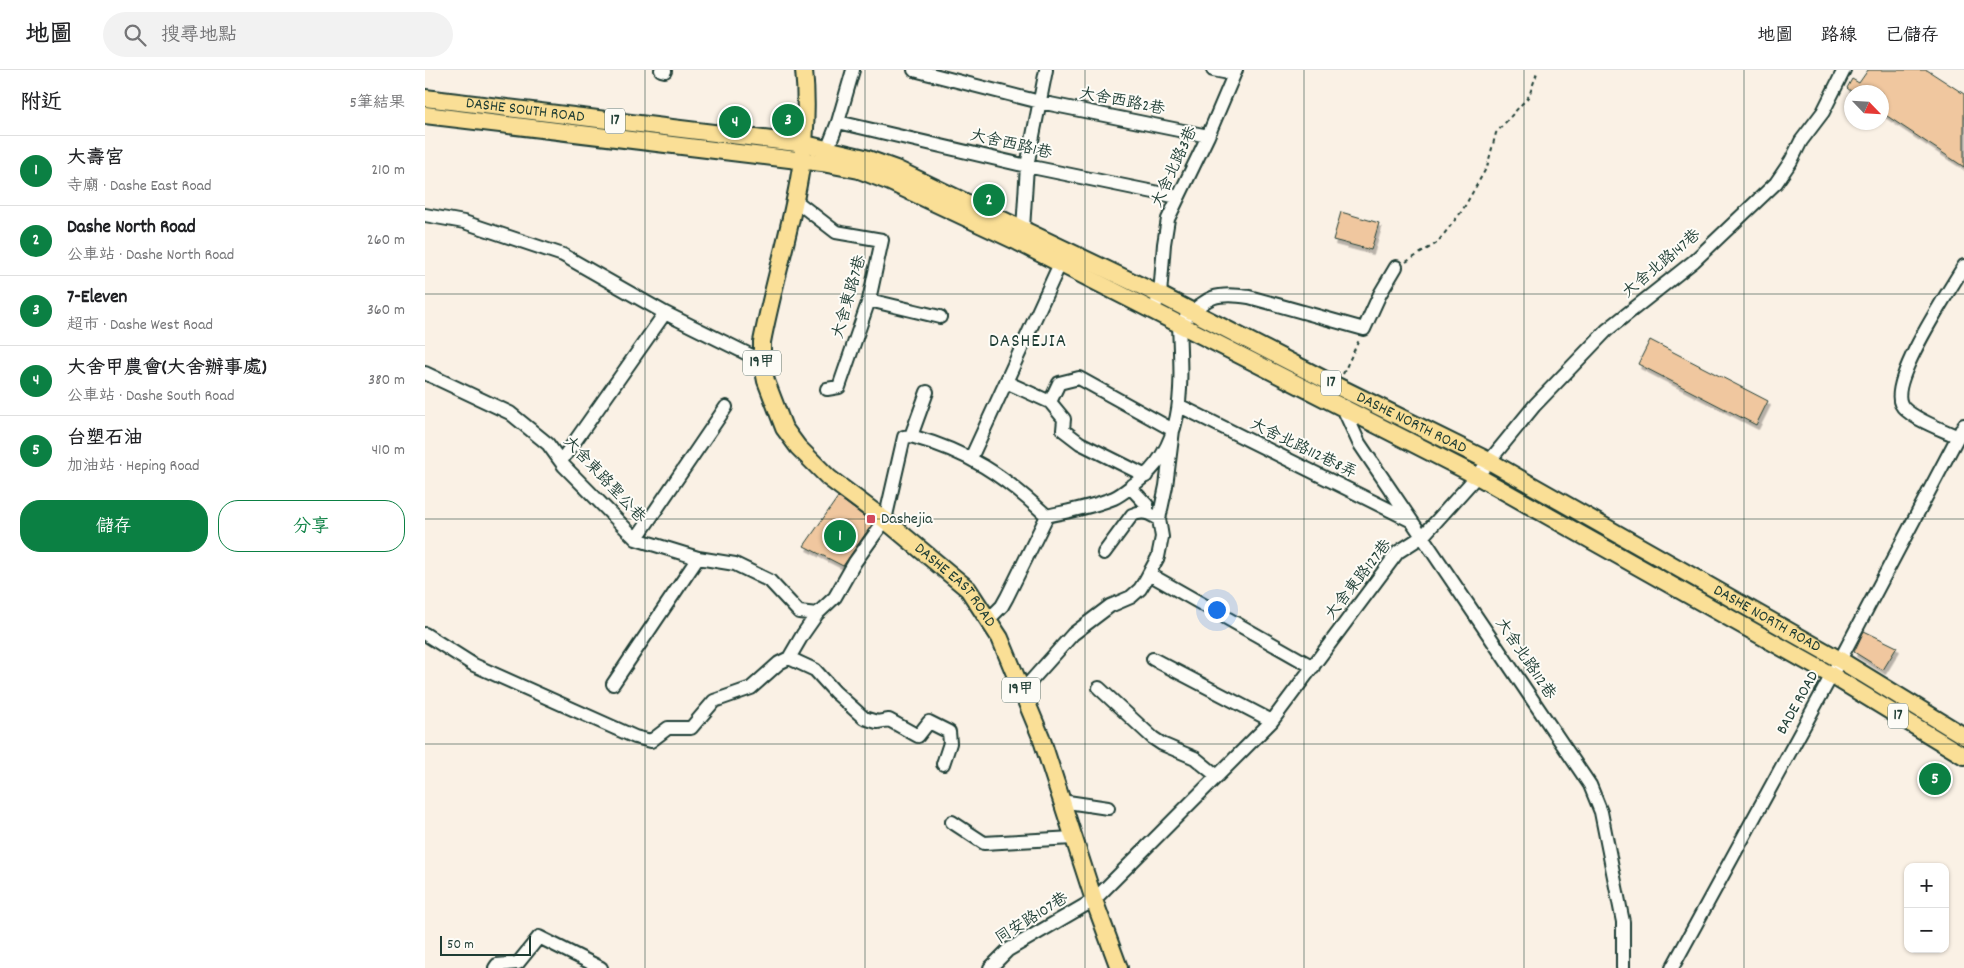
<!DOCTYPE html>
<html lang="zh-TW">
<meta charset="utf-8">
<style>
:root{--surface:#fff;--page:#f2f2f2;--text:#202124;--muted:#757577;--line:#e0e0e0;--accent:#0b8043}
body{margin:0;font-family:Dekko,"LXGW WenKai TC",sans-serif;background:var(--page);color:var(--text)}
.controls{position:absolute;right:15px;bottom:15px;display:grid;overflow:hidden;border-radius:10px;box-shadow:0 1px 4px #0004}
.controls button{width:45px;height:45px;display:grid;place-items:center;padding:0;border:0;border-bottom:1px solid var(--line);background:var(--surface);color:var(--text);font:25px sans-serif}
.compass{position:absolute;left:1419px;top:15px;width:45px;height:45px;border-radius:50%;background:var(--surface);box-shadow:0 1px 4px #0004;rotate:115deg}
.scale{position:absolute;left:15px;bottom:12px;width:91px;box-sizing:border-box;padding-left:5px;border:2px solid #1f3d34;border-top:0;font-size:14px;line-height:18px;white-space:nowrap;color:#1f3d34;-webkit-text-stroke:4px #fdfcf7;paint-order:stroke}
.you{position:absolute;left:791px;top:539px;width:18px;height:18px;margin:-12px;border:4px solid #fff;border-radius:50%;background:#1a73e8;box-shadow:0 0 0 8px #1a73e833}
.badge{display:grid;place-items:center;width:32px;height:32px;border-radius:50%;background:var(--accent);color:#fff;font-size:16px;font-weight:700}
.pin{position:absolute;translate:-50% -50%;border:2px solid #fff;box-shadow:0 1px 5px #0006}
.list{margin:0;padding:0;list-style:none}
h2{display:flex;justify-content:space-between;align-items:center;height:65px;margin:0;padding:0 20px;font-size:21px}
h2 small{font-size:16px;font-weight:400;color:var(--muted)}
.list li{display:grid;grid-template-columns:32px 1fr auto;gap:15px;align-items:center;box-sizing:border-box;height:70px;padding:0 20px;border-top:1px solid var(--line)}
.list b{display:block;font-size:19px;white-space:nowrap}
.list p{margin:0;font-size:16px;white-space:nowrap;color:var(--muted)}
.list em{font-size:16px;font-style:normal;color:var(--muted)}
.actions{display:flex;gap:10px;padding:15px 20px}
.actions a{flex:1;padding:11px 0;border:1px solid var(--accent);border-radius:20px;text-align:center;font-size:18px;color:var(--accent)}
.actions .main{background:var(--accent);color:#fff}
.icon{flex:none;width:28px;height:28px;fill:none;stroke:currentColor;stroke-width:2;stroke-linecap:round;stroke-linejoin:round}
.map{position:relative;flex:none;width:1539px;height:898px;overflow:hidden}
header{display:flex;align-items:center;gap:30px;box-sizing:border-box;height:70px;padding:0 25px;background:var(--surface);border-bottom:1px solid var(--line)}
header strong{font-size:24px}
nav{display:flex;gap:28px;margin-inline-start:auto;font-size:18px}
.search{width:350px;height:45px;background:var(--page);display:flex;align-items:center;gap:12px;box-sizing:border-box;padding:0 18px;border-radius:28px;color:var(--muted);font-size:19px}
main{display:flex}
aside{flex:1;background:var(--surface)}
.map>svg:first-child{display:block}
.building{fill:#f0c79f;stroke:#1f3d34;filter:url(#shadow)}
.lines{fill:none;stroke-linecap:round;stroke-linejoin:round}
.minor-casing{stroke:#1f3d34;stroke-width:16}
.major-casing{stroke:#1f3d34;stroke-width:20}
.path{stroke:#1f3d34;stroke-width:2;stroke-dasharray:4 4;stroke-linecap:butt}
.minor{stroke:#fdfcf7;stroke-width:12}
.major{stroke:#fadf96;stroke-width:16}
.grid{fill:none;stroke:#1f3d34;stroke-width:1;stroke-opacity:0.55}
.poi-dot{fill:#d1495b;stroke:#fdfcf7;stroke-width:2}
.labels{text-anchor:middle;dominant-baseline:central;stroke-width:4;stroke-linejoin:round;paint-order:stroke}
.shield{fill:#fdfcf7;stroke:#62766e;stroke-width:1}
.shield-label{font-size:15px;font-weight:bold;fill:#1f3d34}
.street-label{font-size:16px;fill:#1f3d34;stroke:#fdfcf7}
.poi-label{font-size:16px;fill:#1f3d34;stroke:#fdfcf7;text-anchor:start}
.quarter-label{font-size:19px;letter-spacing:1px;fill:#1f3d34;stroke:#fdfcf7}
</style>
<header>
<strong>地圖</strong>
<div class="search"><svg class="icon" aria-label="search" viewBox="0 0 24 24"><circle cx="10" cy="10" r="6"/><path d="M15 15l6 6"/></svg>搜尋地點</div>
<nav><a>地圖</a><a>路線</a><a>已儲存</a></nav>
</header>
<main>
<aside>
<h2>附近<small>5筆結果</small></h2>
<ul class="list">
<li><span class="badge">1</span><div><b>大壽宮</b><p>寺廟 · Dashe East Road</p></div><em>210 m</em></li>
<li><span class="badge">2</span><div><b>Dashe North Road</b><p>公車站 · Dashe North Road</p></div><em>260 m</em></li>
<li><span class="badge">3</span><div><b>7-Eleven</b><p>超市 · Dashe West Road</p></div><em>360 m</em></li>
<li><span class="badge">4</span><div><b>大舍甲農會(大舍辦事處)</b><p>公車站 · Dashe South Road</p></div><em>380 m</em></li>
<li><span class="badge">5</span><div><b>台塑石油</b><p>加油站 · Heping Road</p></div><em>410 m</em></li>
</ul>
<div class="actions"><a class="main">儲存</a><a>分享</a></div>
</aside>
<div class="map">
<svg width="1539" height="898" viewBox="0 0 1539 898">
<defs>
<filter id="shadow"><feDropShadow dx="2.5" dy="4.5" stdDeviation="0" flood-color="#0004"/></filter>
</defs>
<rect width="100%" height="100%" fill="#faf1e5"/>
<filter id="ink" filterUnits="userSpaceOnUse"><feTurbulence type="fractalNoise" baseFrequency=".02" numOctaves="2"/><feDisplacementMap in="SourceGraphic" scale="10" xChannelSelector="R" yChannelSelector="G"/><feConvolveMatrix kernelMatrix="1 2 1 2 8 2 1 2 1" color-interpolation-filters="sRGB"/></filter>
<g filter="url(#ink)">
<path class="building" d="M1443,0H1502L1539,24V97L1456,42V22H1427L1422,18L1427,9L1434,13Z
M916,142L954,153L946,180L908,170Z
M1225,270L1343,331L1331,355L1213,294Z
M413,427L448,453L418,496L379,476Z
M1439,561L1472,577L1458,600L1429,582Z"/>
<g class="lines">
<defs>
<path id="minor" d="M236,0L240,1
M489,0L615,32L783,66
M788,0L809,4
M413,52L602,96L753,127
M399,88L413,52L428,0
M371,131L411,162L457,170L444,230L414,317L402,319
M0,145L39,152L138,185L240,243L337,291
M595,167L598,159L602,96L621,0
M638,187L581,312L625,332L639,349L638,360L655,373L721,406
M444,230L515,247
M732,232L735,225L739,174L743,149L783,66L811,0
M0,303L85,343L123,374L139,396L211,469L273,488L310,494L345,511L374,542L392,544
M755,336L985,450
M920,336L918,338L934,373L1165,715L1176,742L1198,852V898
M486,366C544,382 578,405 622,446
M1533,367C1519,360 1482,347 1476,334C1464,310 1525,220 1539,196
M546,388L581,312
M136,391L240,243
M705,417L722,435V442
M622,446C644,441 667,437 689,428C696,425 704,418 711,413C763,375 756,312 754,254C782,229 785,221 824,227L939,259L955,224L971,197
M211,469L301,337
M679,483L707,445C718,440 724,443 734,449
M724,504L888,597
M564,549L577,536L582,527L622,446
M0,564L49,595L210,667L226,671L243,658H266L289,631L326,618L354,593L364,588
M364,588L378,564L392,544L410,527L430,492L460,450L479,367L486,366L502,322
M364,588L390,600L410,622L439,648L452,652L464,650L493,666L504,652L524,662L525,673L518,694
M728,589L847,651
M188,614L273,488
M674,618L728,668L737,674L770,688L792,706
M597,621L648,564L685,536L706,527L715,519L720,511L733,487L737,467L734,449L741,416L748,360L654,308L634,313L625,332
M636,731L683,738
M527,752L559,773L648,768
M70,898L72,895L93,893L114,867L176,898
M565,898L583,880L669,830L847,651L973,482L998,466L1052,406L1110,335L1182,260L1269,191L1351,113L1366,91L1376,71L1398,42L1419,0
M1247,898L1415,590L1539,355"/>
<g id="major">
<path id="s1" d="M379,0C389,97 355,179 337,272V291L341,311L359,358L373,377L404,408L460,450L543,519L575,568L616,667L669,830L694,898"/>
<path id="s2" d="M0,28L380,74L440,88L471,99L735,225L912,316L1064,391L1415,590L1539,666"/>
<path d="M0,45L397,93L434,100L465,112L593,172L1052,406L1406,605L1539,686"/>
</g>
</defs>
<use href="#minor" class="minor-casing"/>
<use href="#major" class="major-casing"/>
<path class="path" d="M981,192L1012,173L1037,141L1062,97L1071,63L1104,26L1113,0
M918,304L934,270"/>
<use href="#minor" class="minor"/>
<use href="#major" class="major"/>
</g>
</g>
<path class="grid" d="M220,0V898M440,0V898M660,0V898M879,0V898M1099,0V898M1319,0V898M0,224H1539M0,449H1539M0,674H1539"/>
<rect class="poi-dot" x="441" y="444" width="10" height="10" rx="2.5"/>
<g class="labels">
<g class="shield">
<rect x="180" y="38.5" width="20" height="25" rx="4"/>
<rect x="318" y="280.5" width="38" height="25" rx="4"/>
<rect x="896" y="300.5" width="20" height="25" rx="4"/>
<rect x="577" y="607.5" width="38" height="25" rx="4"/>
<rect x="1463" y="633.5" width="20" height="25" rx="4"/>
</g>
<g class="shield-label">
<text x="190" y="51">17</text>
<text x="337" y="293">19甲</text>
<text x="906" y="313">17</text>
<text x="596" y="620">19甲</text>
<text x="1473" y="646">17</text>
</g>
<g class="street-label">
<text transform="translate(697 32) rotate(11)">大舍西路2巷</text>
<text stroke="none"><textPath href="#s2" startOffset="101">DASHE SOUTH ROAD</textPath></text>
<text transform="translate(586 75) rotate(13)">大舍西路1巷</text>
<text transform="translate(750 97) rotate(-65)">大舍北路3巷</text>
<text transform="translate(1237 194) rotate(-40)">大舍北路147巷</text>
<text transform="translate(425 227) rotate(-74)">大舍東路7巷</text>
<text stroke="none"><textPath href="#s2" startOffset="1052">DASHE NORTH ROAD</textPath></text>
<text transform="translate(878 379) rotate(26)">大舍北路112巷8弄</text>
<text transform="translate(179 410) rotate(47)">大舍東路聖公巷</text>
<text transform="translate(934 510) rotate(-52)">大舍東路127巷</text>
<text stroke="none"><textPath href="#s1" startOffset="600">DASHE EAST ROAD</textPath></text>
<text stroke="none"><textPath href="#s2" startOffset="1458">DASHE NORTH ROAD</textPath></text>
<text transform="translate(1100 589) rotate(56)">大舍北路112巷</text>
<text transform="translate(1373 633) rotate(-61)">BADE ROAD</text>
<text transform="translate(607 849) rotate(-32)">同安路107巷</text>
</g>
<g class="poi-label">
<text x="456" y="449">Dashejia</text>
</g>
<g class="quarter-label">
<text x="603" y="272">DASHEJIA</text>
</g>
</g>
</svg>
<div class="controls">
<button>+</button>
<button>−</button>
</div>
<svg class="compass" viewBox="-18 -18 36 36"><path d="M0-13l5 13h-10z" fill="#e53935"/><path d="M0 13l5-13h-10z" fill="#757577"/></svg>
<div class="scale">50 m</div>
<div class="you"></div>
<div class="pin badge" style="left:415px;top:466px">1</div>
<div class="pin badge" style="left:564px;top:130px">2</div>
<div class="pin badge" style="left:363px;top:50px">3</div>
<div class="pin badge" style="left:310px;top:52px">4</div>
<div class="pin badge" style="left:1510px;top:709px">5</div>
</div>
</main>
